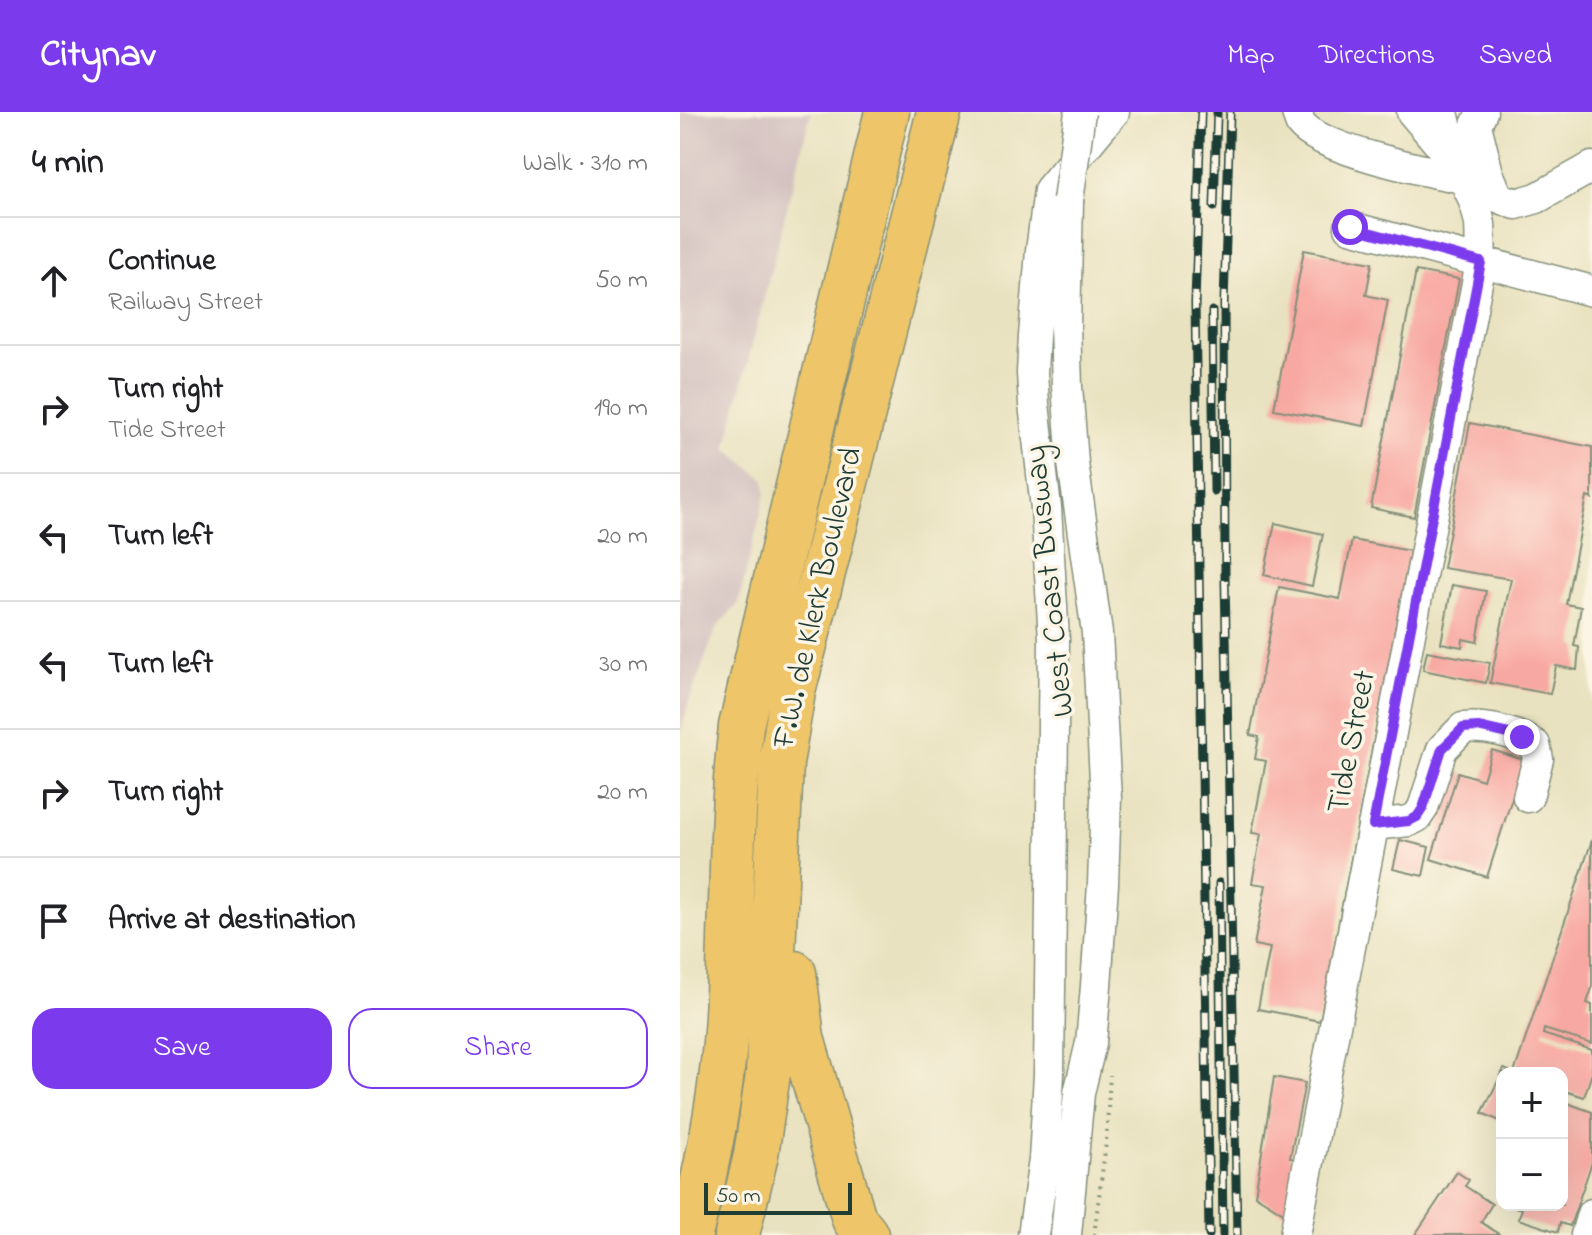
<!DOCTYPE html>
<meta charset="utf-8">
<style>
:root{--surface:#fff;--page:#f6f6f6;--text:#202124;--muted:#757577;--line:#e0e0e0;--accent:#7c3aed}
body{margin:0;font-family:"Indie Flower",sans-serif;background:var(--page);color:var(--text)}
.controls{position:absolute;right:24px;bottom:24px;display:grid;overflow:hidden;border-radius:16px;box-shadow:0 8px 32px #0002}
.controls button{width:72px;height:72px;display:grid;place-items:center;padding:0;border:0;border-bottom:2px solid var(--line);background:var(--surface);color:var(--text);font:40px sans-serif}
.scale{position:absolute;left:24px;bottom:20px;width:148px;box-sizing:border-box;padding-left:8px;border:4px solid #1f3d34;border-top:0;font-size:22px;line-height:28px;white-space:nowrap;color:#1f3d34;-webkit-text-stroke:6px #fcf5e5;paint-order:stroke}
.stop{position:absolute;width:24px;height:24px;margin:-18px;border:6px solid #7c3aed;border-radius:50%;background:#fff}
.stop.end{background:#7c3aed;border-color:#fff;box-shadow:0 2px 8px #0008}
.list{margin:0;padding:0;list-style:none}
h2{display:flex;justify-content:space-between;align-items:center;height:104px;margin:0;padding:0 32px;font-size:34px}
h2 small{font-size:26px;font-weight:400;color:var(--muted)}
.list li{display:grid;grid-template-columns:52px 1fr auto;gap:24px;align-items:center;box-sizing:border-box;height:128px;padding:0 32px;border-top:2px solid var(--line)}
.list b{display:block;font-size:30px;white-space:nowrap}
.list p{margin:0;font-size:26px;white-space:nowrap;color:var(--muted)}
.list em{font-size:26px;font-style:normal;color:var(--muted)}
.actions{display:flex;gap:16px;padding:24px 32px}
.actions a{flex:1;padding:18px 0;border:2px solid var(--accent);border-radius:24px;text-align:center;font-size:28px;color:var(--accent)}
.actions .main{background:var(--accent);color:#fff}
.icon{flex:none;width:44px;height:44px;fill:none;stroke:currentColor;stroke-width:2;stroke-linecap:round;stroke-linejoin:round}
.map{position:relative;flex:none;width:912px;height:1123px;overflow:hidden}
header{display:flex;align-items:center;gap:48px;box-sizing:border-box;height:112px;padding:0 40px;background:var(--accent);color:#fff}
header strong{font-size:38px}
nav{display:flex;gap:44px;margin-inline-start:auto;font-size:28px}
main{display:flex}
aside{flex:1;background:var(--surface)}
.map>svg:first-child{display:block}
.industrial{fill:#d1bfbe}
.building{fill:#f8a8a2}
.lines{fill:none;stroke-linecap:round;stroke-linejoin:round}
.minor-casing{stroke:#84907a;stroke-width:33}
.highway-casing{stroke:#84907a;stroke-width:47}
.path{stroke:#84907a;stroke-width:4;stroke-dasharray:2 6;stroke-linecap:butt}
.minor{stroke:#fff;stroke-width:30}
.highway{stroke:#eec569;stroke-width:44}
.rail-casing{stroke:#1f3d34;stroke-width:9}
.rail{stroke:#fcf5e5;stroke-width:6;stroke-dasharray:18;stroke-linecap:butt}
.minor-bridge-casing{stroke:#84907a;stroke-width:33;stroke-linecap:butt}
.minor-bridge{stroke:#fff;stroke-width:30}
.route{stroke:#7c3aed;stroke-width:10}
.labels{text-anchor:middle;dominant-baseline:central;stroke-width:7;stroke-linejoin:round;paint-order:stroke}
.street-label{font-size:32px;fill:#1f3d34;stroke:#fcf5e5}
</style>
<header>
<strong>Citynav</strong>
<nav><a>Map</a><a>Directions</a><a>Saved</a></nav>
</header>
<main>
<aside>
<h2>4 min<small>Walk · 310 m</small></h2>
<ul class="list">
<li><svg class="icon" aria-label="ahead" viewBox="0 0 24 24"><path d="M12 20V5M6 11l6-6 6 6"/></svg><div><b>Continue</b><p>Railway Street</p></div><em>50 m</em></li>
<li><svg class="icon" aria-label="right" viewBox="0 0 24 24"><path d="M7 20v-9h11M14 6l5 5-5 5"/></svg><div><b>Turn right</b><p>Tide Street</p></div><em>190 m</em></li>
<li><svg class="icon" aria-label="left" viewBox="0 0 24 24"><path d="M17 20v-9H6M10 6l-5 5 5 5"/></svg><div><b>Turn left</b></div><em>20 m</em></li>
<li><svg class="icon" aria-label="left" viewBox="0 0 24 24"><path d="M17 20v-9H6M10 6l-5 5 5 5"/></svg><div><b>Turn left</b></div><em>30 m</em></li>
<li><svg class="icon" aria-label="right" viewBox="0 0 24 24"><path d="M7 20v-9h11M14 6l5 5-5 5"/></svg><div><b>Turn right</b></div><em>20 m</em></li>
<li><svg class="icon" aria-label="arrive" viewBox="0 0 24 24"><path d="M6 21V4h12l-3 4 3 4H6"/></svg><div><b>Arrive at destination</b></div></li>
</ul>
<div class="actions"><a class="main">Save</a><a>Share</a></div>
</aside>
<div class="map">
<svg width="912" height="1123" viewBox="0 0 912 1123">
<rect width="100%" height="100%" fill="#fcf5e5"/>
<filter id="ink" filterUnits="userSpaceOnUse"><feTurbulence type="fractalNoise" baseFrequency=".0125" numOctaves="2"/><feDisplacementMap in="SourceGraphic" scale="16" xChannelSelector="R" yChannelSelector="G"/><feConvolveMatrix kernelMatrix="1 2 1 2 8 2 1 2 1" color-interpolation-filters="sRGB"/></filter>
<filter id="wash" filterUnits="userSpaceOnUse"><feTurbulence type="fractalNoise" baseFrequency=".006" numOctaves="4" result="noise"/><feDisplacementMap in="SourceGraphic" scale="32" xChannelSelector="R" yChannelSelector="G"/><feGaussianBlur stdDeviation="1.8" result="paint"/><feColorMatrix in="noise" values="0 0 0 0 0 0 0 0 0 0 0 0 0 0 0 0 0 1.4 0 .05"/><feComposite in="paint" operator="in"/></filter>
<g filter="url(#wash)">
<rect width="100%" height="100%" fill="#e9e2c0"/>
<path class="industrial" d="M0,0H131L46,336L85,368L86,380L58,492L37,515L9,589L0,624Z"/>
<g id="blocks">
<path class="building" d="M624,138L692,151L686,183L708,188L684,314L594,297Z
M736,159L779,167L734,405L691,396Z
M790,311L912,335V387L907,385L886,492L901,495L894,534L899,535L897,558L876,554L870,582L810,571L831,467L763,456Z
M595,411L643,422L632,474L584,463Z
M672,428L730,439L640,909L578,897L590,836L574,833L586,773L572,771L581,722L572,721L586,649L575,647L579,625L570,623L599,475L660,487Z
M772,473L806,479L797,530L783,527L782,535L761,531Z
M747,539L810,551L806,571L743,558Z
M812,638L844,648L807,765L751,747L778,660L803,668Z
M720,728L749,735L743,764L713,757Z
M912,728V876L907,891L912,893V932L864,917L863,922L912,938V961L904,985L885,979L883,985L882,961H822V1010L802,1001L824,957L834,961Z
M594,965L625,971L610,1046L615,1047L605,1102L575,1083Z
M882,989L912,1000V1050L890,1114L880,1111L878,1120L838,1107L842,1097L830,1094L882,1093Z
M777,1060L789,1068L785,1074L812,1092L801,1110L820,1123H735Z"/>
</g>
</g>
<g filter="url(#ink)">
<use href="#blocks" fill-opacity="0" stroke="#84907a" stroke-width="2"/>
<g class="lines">
<defs>
<path id="minor" d="M617,0C618,4 619,9 621,12C640,38 750,60 783,66
M763,0L774,46
M802,0L796,13L808,61L818,85L836,92L857,86L912,55
M670,115L912,179
M693,713L729,709L737,705L743,696L762,637L783,616C807,614 834,620 855,633L858,647L848,685
M353,1123L364,1048L369,962L374,527L366,396L354,292L352,261L354,224L361,139L369,78L434,0
M386,1123L399,981L411,931L416,874L423,772L426,686L417,521L393,351L387,274L385,214L388,89
M615,1123L801,150C800,138 801,125 800,112C793,67 760,33 732,0
M906,1123L912,1102"/>
<path id="highway" d="M114,861L122,926L174,1107L186,1123
M10,1123C27,1056 41,988 46,919C53,817 49,716 61,614L207,0
M57,1123L76,1043L88,962L101,651L113,580L259,0"/>
</defs>
<use href="#minor" class="minor-casing"/>
<use href="#highway" class="highway-casing"/>
<path class="path" d="M414,1123L426,1031L430,963"/>
<use href="#minor" class="minor"/>
<use href="#highway" class="highway"/>
<defs>
<path id="rail" d="M521,0L515,191L529,1123
M550,0L544,191L545,465L557,1123
M534,95L537,0
M532,199L534,379
M539,771L543,1123"/>
</defs>
<use href="#rail" class="rail-casing"/>
<use href="#rail" class="rail"/>
<defs>
<path id="minor-bridge" d="M388,89L400,0"/>
</defs>
<use href="#minor-bridge" class="minor-bridge-casing"/>
<use href="#minor-bridge" class="minor-bridge"/>
</g>
</g>
<g class="lines" filter="url(#ink)">
<path class="route" d="M670,115L801,150L693,713L729,709L737,705L743,696L762,637L783,616L798,615L842,625"/>
</g>
<g class="labels">
<g class="street-label">
<text transform="translate(371 469) rotate(-96)">West Coast Busway</text>
<text transform="translate(139 486) rotate(-77)">F.W. de Klerk Boulevard</text>
<text transform="translate(673 630) rotate(-79)">Tide Street</text>
</g>
</g>
</svg>
<div class="controls">
<button>+</button>
<button>−</button>
</div>
<div class="scale">50 m</div>
<div class="stop" style="left:670px;top:115px"></div>
<div class="stop end" style="left:842px;top:625px"></div>
</div>
</main>
